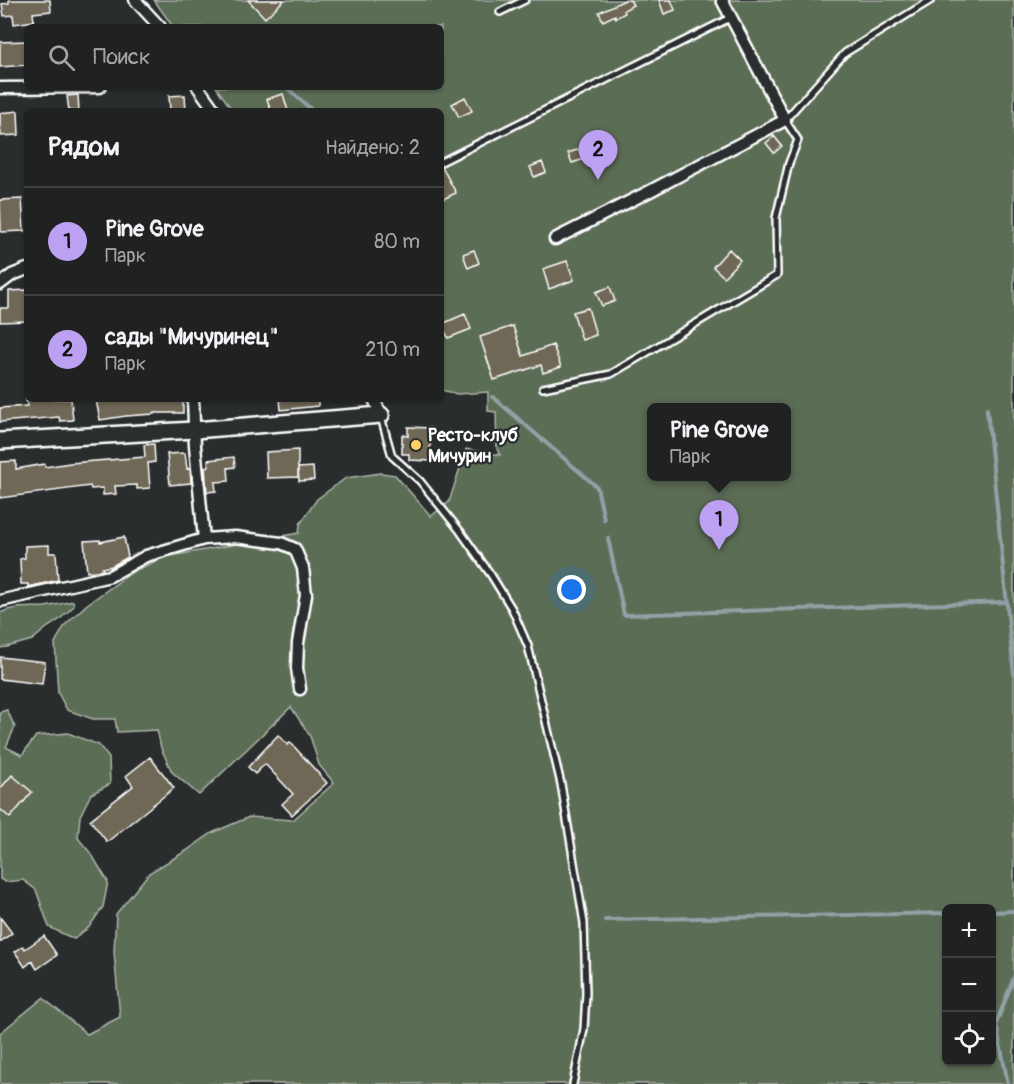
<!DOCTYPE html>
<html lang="ru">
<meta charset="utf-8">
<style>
:root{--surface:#202222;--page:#2d2f2f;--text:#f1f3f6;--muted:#a2a4a5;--line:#3d3f40;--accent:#bca0f2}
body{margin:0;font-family:Pangolin,sans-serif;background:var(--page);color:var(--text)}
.controls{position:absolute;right:18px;bottom:18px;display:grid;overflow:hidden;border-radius:9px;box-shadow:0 2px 4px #0004}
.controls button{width:54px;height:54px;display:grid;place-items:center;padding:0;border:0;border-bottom:2px solid var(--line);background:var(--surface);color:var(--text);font:30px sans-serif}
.you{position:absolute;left:572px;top:590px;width:21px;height:21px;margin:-15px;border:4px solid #fff;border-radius:50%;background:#1a73e8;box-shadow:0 0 0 9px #1a73e833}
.badge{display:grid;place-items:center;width:39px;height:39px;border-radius:50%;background:var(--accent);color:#111;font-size:20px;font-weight:700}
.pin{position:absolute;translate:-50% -50px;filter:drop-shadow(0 2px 3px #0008)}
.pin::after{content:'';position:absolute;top:32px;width:21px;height:18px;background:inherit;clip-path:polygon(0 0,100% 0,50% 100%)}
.popup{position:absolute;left:647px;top:403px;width:144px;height:78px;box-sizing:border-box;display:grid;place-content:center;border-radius:9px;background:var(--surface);filter:drop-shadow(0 2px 4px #0005);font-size:20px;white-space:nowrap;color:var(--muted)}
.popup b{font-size:22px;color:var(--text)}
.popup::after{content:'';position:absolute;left:50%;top:100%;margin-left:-12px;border:12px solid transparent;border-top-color:var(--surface)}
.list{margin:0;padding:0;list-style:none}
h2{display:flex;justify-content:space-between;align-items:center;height:78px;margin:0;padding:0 24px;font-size:26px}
h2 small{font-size:20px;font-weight:400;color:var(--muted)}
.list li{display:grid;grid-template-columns:39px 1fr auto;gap:18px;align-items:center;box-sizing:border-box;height:108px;padding:0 24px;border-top:2px solid var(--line)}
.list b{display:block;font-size:22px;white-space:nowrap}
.list p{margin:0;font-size:20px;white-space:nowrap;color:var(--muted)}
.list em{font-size:20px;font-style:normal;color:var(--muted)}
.icon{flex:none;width:33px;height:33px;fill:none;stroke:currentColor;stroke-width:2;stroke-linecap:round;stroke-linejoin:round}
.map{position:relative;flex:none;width:1014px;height:1084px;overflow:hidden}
.search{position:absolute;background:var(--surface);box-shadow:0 2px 4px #0004;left:24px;top:24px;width:420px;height:66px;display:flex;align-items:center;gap:15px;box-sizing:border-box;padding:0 21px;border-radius:9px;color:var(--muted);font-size:22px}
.panel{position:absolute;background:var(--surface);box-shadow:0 2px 4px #0004;left:24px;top:108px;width:420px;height:294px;border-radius:9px}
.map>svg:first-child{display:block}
.green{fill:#5c6d56;stroke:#aeb6aa;stroke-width:1.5;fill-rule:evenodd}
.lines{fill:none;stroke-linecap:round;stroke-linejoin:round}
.stream{stroke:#91a1a6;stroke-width:4}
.building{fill:#6f6757;stroke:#fff;stroke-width:1.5}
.lane-casing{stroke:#fff;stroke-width:10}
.street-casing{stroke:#fff;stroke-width:15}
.secondary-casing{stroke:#fff;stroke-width:20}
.lane{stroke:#2a2d2e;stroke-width:5}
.street{stroke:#2a2d2e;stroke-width:10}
.secondary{stroke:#2a2d2e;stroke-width:15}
.poi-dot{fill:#ffd166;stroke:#2a2d2e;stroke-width:2}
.labels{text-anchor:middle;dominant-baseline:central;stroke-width:4.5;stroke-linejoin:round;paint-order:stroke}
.poi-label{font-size:18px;font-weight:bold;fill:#fff;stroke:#2a2d2e;text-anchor:start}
</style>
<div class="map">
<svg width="1014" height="1084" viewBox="0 0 1014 1084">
<rect width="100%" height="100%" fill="#2a2d2e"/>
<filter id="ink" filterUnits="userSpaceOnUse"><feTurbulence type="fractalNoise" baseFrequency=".0167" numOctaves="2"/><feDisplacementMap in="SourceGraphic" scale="12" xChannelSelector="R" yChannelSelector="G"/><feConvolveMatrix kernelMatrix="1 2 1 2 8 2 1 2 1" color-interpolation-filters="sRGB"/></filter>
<g filter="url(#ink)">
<path class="green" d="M154,0H1014V1084H0V1033L43,998L87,1034L120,1017L114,952L116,914L149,873L186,851L212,833L249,817L293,820L334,783L319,765L310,736L291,707L199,795L172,772L161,748L157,730L117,732L115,719H93L67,710L58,693L55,643L65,625L86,605L134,571L165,557L299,533L300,524L317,499L346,478L381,473L395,475L431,516L449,502L466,449L500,455L497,449L496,412L488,411V392L457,394L441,390V111H233L216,87H441V27H173ZM652,408H786V476H652ZM946,908H992V1062H946Z
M73,601L74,606L59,620L48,627L32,640L7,647L0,648V613C14,606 29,608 44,607C54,606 64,603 73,601Z
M7,710L15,727L6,747L22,755L36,736L68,733L99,745L109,758L110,784L91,794L80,816L78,838L92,855L108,882L103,907L89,927L74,939L49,927L36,890L23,880L5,882L0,879V712Z"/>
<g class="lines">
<path class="stream" d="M286,87L313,111
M492,397H493L597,487L604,519
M987,409L1014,674
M608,538L624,615L1007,602
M992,912L1014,911
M605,920L946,913
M1008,1084L996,1024L1014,977"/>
</g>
<path class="building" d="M9,0H50L51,11L33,13L34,21L14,24L13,15L4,16L2,4L9,3Z
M248,0H284L265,18Z
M625,0H630L633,5L624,10L625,13L616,18L615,15L603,21L599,12Z
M659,0H671L675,10L664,14Z
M27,41V65L0,67V42Z
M283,94L288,111H271L267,99Z
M78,95L79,111H69L67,96Z
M185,95L186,111H170L169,96Z
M465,97L472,111L459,117L452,104Z
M18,111L19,135L1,136L0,113Z
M774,136L782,146L774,153L766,143Z
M583,148L587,158L572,163L568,153Z
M542,162L546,172L534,177L530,167Z
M441,167H442L456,193L441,200Z
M22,199L24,231L1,232L0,200Z
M729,249L740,260L724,277L713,267Z
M474,250L479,263L468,268L463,254Z
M567,261L574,280L549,289L543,269Z
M610,287L615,301L602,306L596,292Z
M27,290V321L0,322V308H9V291Z
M588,308L596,335L582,340L573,312Z
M465,314L471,329L448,338L442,324Z
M513,326L523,356L553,345L561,367L543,373L541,365L494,380L480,337Z
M26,399H71L73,420L60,421L59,417L0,422V408L27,406Z
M102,399H183V413H154V414L126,416L100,420L96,400Z
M280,399H318V406L281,410Z
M408,427L431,428L430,461L409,460V454H402V435L408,436Z
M154,444L155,462L148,463L150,488L137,489V485L115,486L116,494L103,495V488L91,489L90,486L0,498V462L16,461V469L44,464L45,467L70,463L145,457L144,445Z
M298,450V477L267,478L266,452Z
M185,453L187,469L190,468L191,483L170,485L167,454Z
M234,457L235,467L228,468L229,481L215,482L216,491L207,492L205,467L209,466L208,460Z
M313,467L314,480L299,481L298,468Z
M124,537L128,557L112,566L102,568L103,570L87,572L84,541L100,540V542Z
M49,545V553H56L58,580L28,587V584H21L20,559L25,558V546Z
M0,657L45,662L42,684L0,679Z
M278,735L288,745L290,742L327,783L292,815L282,804L293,794L265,764L255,774L248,767Z
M150,757L174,788L107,842L90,820L133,786L126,776Z
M12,775L32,792L10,818L0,809V789Z
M0,917L12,933L0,942Z
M44,936L57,955L37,969L32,961L25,967L15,952L23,946L25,949Z"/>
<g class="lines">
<defs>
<path id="lane" d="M500,12L525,0
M441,162L730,18
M543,388L611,374L777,275L776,218L789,163L798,140L785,120L845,53L931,0
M381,417L392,456L420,481L460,531L491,575L512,609L528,646L561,784L584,923L586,993L584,1029L573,1084"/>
<path id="street" d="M135,0L160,27
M198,87L215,111
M0,88L100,87
M555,239L650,191L785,120L722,0
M0,284L12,275L27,269
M193,399L195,446L204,539
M374,399L381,415
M0,601L110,576L146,556L204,539L235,537L281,543L295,549L303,568L306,595L298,643L297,668L300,689"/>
<path id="secondary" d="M0,441L194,430L381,415"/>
</defs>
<use href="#lane" class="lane-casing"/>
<use href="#street" class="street-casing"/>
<use href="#secondary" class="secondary-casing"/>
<use href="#lane" class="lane"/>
<use href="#street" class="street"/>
<use href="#secondary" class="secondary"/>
</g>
</g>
<circle class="poi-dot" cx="416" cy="445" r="6"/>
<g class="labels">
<g class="poi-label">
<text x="428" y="435">Ресто-клуб<tspan x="428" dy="21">Мичурин</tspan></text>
</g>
</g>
</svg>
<div class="controls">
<button>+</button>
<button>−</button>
<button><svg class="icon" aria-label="locate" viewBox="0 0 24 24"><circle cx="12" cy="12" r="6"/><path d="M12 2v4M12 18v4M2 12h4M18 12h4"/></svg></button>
</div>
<div class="you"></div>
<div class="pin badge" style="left:719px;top:550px">1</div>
<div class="popup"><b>Pine Grove</b>Парк</div>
<div class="pin badge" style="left:598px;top:180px">2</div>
<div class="search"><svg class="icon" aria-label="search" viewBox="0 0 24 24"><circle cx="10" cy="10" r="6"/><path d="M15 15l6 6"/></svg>Поиск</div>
<section class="panel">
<h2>Рядом<small>Найдено: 2</small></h2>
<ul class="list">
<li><span class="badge">1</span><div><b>Pine Grove</b><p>Парк</p></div><em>80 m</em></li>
<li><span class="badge">2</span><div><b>сады &quot;Мичуринец&quot;</b><p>Парк</p></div><em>210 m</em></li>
</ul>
</section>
</div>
